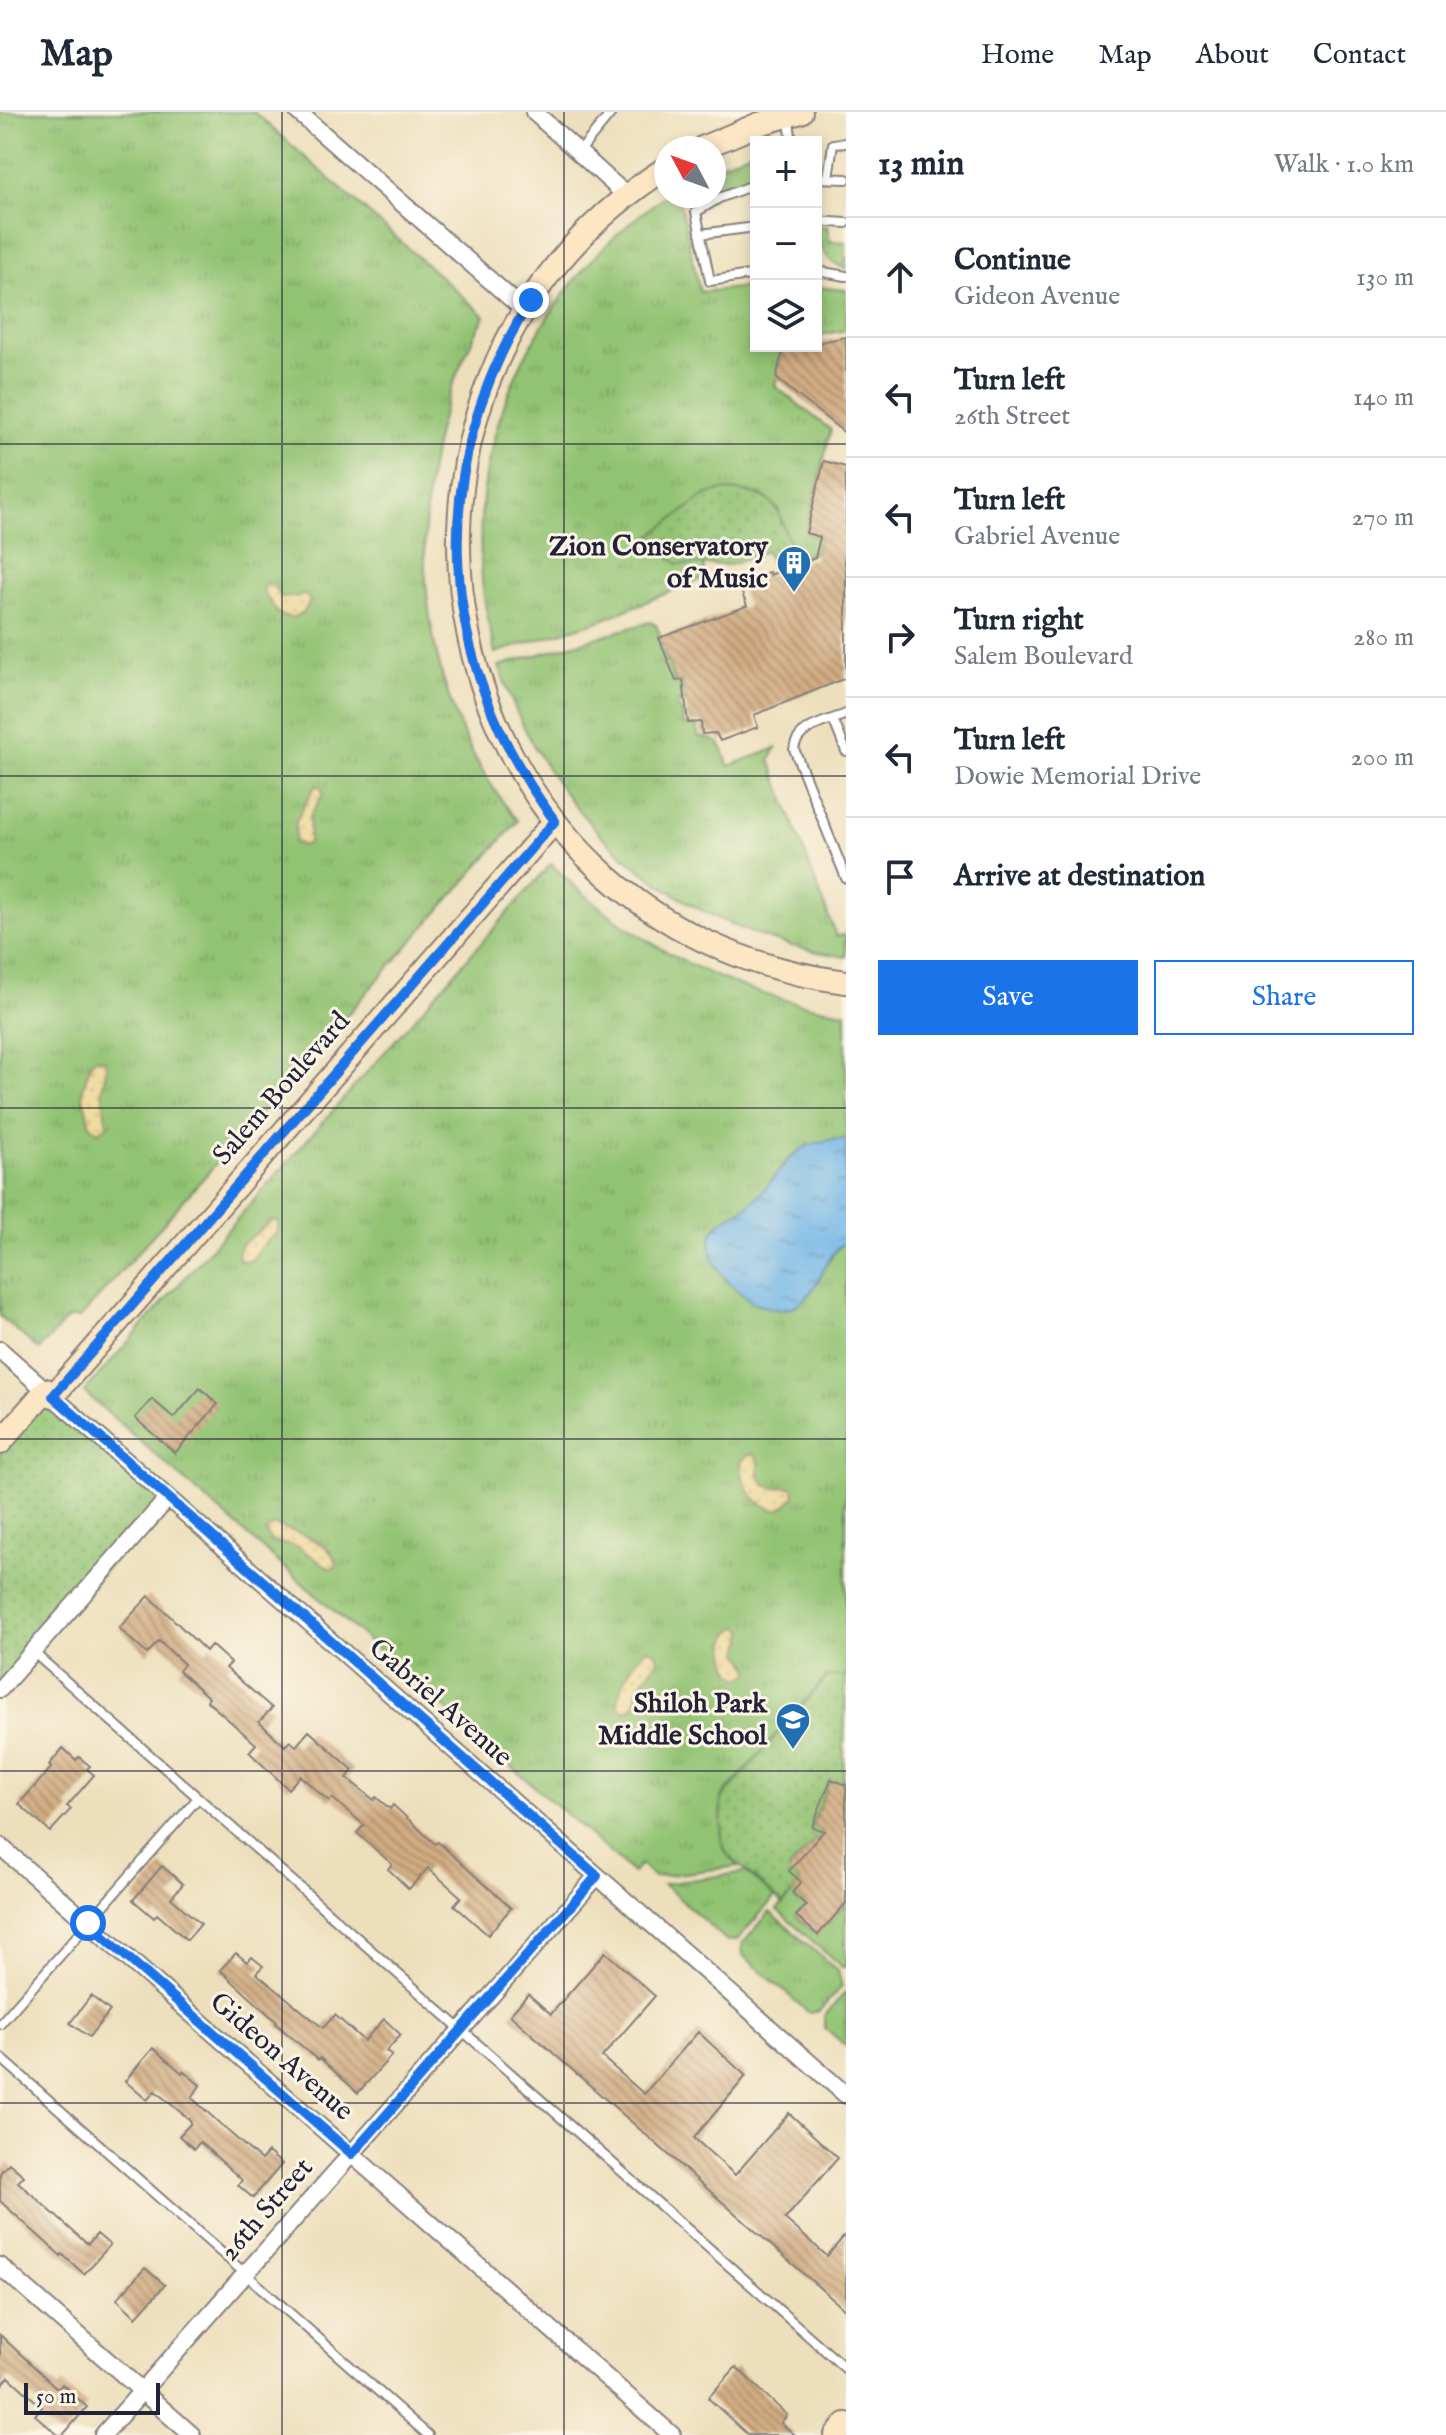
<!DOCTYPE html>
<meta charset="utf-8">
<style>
:root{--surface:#fff;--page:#f2f2f3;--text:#1f2937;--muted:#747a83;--line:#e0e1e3;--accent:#1a73e8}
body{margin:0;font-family:"IM FELL English",serif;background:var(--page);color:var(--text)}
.controls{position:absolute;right:24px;top:24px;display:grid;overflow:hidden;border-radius:0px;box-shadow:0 4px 12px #0003}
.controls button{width:72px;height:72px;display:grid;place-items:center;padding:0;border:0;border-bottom:2px solid var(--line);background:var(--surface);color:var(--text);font:40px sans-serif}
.compass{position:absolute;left:654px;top:24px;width:72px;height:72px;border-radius:50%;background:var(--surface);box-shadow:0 4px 12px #0003;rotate:311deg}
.scale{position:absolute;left:24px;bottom:20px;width:136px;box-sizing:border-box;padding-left:8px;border:4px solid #22223b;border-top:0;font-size:22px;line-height:28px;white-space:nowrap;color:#22223b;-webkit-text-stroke:6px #fcf5e5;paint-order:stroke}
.stop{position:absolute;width:24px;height:24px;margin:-18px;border:6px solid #1a73e8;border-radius:50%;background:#fff}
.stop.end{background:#1a73e8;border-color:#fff;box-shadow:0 2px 8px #0008}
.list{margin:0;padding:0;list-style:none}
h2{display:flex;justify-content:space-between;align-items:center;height:104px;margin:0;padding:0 32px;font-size:34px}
h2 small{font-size:26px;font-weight:400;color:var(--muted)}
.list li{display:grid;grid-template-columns:52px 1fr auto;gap:24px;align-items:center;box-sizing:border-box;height:120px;padding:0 32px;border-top:2px solid var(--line)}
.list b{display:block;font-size:30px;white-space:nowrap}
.list p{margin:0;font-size:26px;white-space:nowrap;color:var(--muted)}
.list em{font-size:26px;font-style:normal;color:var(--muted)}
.actions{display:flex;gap:16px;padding:24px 32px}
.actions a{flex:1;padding:18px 0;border:2px solid var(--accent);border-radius:0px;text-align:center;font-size:28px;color:var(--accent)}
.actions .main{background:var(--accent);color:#fff}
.icon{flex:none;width:44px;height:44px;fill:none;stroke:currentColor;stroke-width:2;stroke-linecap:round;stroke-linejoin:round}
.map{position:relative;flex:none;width:846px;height:2323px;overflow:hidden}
header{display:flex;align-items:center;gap:48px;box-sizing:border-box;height:112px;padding:0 40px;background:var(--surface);border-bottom:2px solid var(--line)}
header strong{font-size:38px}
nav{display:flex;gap:44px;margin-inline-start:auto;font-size:28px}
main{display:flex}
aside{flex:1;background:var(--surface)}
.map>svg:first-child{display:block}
.grass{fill:url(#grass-tufts);stroke:#5a7256;stroke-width:2}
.sand{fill:url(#sand-dots);stroke:#887e6c;stroke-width:2}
.park{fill:url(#park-dots);stroke:#5a7256;stroke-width:2}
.water{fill:url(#water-ripples);stroke:#4a6c91;stroke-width:2}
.building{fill:url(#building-back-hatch)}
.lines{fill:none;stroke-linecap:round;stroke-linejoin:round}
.lane-casing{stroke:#88807c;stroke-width:12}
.street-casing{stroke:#88807c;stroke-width:20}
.secondary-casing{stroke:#88807c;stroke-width:26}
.lane{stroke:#fff;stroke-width:8}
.street{stroke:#fff;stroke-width:16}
.secondary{stroke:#fce6c4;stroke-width:22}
.route{stroke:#1a73e8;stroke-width:10}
.grid{fill:none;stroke:#22223b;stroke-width:2;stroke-opacity:0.55}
.labels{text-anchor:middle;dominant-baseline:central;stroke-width:6;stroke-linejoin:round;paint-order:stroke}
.poi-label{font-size:28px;font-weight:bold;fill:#22223b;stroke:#fcf5e5;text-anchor:end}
.street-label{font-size:28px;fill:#22223b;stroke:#fcf5e5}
</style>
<header>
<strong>Map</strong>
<nav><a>Home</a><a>Map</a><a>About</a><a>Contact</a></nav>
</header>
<main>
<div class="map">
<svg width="846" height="2323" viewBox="0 0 846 2323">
<defs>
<pattern id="grass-tufts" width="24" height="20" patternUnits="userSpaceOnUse" patternTransform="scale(2)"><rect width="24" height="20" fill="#92c372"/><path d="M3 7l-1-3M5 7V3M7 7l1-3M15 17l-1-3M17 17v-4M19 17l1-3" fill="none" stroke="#7ea764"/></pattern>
<pattern id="sand-dots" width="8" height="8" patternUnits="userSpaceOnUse" patternTransform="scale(2)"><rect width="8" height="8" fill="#eeda9e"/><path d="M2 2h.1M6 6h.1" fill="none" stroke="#ccbb89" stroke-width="1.8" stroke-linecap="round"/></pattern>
<pattern id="park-dots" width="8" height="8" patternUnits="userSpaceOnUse" patternTransform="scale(2)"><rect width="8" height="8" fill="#92c372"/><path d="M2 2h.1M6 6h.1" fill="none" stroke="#7ea764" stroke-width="1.8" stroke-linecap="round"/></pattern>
<pattern id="water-ripples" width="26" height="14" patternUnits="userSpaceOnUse" patternTransform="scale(2)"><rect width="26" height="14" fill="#71b6e7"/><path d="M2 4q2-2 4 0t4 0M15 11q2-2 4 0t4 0" fill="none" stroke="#5c94bc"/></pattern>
<pattern id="building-back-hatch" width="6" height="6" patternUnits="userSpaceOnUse" patternTransform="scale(2)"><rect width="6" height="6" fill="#d1ac82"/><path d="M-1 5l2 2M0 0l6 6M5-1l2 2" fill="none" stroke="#a98c6c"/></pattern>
</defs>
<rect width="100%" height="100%" fill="#fcf5e5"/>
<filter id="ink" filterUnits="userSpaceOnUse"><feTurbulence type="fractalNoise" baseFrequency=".0125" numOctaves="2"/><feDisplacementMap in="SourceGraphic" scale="16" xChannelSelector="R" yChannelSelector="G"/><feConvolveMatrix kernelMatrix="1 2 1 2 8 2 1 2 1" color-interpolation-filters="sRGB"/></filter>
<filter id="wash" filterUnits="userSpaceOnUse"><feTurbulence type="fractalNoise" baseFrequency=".006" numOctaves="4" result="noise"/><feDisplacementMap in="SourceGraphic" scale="32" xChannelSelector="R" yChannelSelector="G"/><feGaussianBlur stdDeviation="1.8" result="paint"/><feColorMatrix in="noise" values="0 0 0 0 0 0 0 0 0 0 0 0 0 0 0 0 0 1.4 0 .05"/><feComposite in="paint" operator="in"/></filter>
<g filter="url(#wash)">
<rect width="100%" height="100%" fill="#eddfbc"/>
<path class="grass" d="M0,0H254L485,204C465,240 449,277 439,316C406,447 429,604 518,709L80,1206H68L39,1238L0,1204Z
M756,37V65L714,79V55Z
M666,83L700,84L680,91L700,180L756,174V234H786V237L783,238L775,274L831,318L806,421L820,425L816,440L797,448L788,431L778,397L762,383L732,378L678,452H704V466L599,509L495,541C490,517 484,493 482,468C469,312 540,173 666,83Z
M820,114H827L830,129L846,130V157C828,150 820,139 817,120Z
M816,175L846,178V218L816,224Z
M650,510L656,513L661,525L659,526L675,569L683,568L686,590H679L677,593L682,601L684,613L697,614L698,625C722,626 721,633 729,654L776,636L770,648L836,824L846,823V845C683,822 549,711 499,554Z
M551,752C632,832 733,885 846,900V1564H827L721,1686L722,1732L727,1742L739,1754L654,1765L640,1752L633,1761L84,1280Z
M746,1760L775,1785L737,1828L727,1829L663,1772Z
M792,1781L806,1793L796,1804L817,1823L846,1791V1855H842L777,1798Z
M770,1800L838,1859L842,1874L819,1899L809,1901L743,1843L742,1832Z
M846,1880V1934L824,1915V1904Z"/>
<path class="sand" d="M266,471L272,473L282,486L306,483L310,489L304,500L292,506L278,502L263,479Z
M315,674L321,675L323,682L310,704L309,728L307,732L301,734L295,729L296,709Z
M96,946L105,948L106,957L102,979L107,1014L98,1020L90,1013L82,980L91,950Z
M273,1108L278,1110V1119L262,1134L252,1148L245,1150L239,1147L238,1139L240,1134Z
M754,1342L759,1347V1364L767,1374L776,1376L791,1375L794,1377L795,1384C781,1400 776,1403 758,1389C745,1379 742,1367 741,1350L747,1343Z
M274,1413C294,1419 334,1431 337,1453L334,1456H329L298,1435L271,1429L265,1419Z
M738,1515L745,1519L740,1541L750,1556L749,1562L740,1566C725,1558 724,1536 729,1521Z
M646,1537L656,1540L658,1548L640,1573L634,1594L624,1599L618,1593C619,1574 632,1550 646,1537Z"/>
<path class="park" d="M723,378C789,380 773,402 797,448L774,457L766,439L731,453L678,452L648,426L707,382Z
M46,1278L168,1386L0,1577V1331Z
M828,1564H846L843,1672L830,1668L812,1714L824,1719L789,1758L801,1770L783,1792L727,1742L722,1732L721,1687Z"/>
<path class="water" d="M846,1027V1129C820,1148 822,1181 794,1194C762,1210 705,1161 711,1127C715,1105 735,1105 750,1092C786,1060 786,1027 846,1027Z"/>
<g id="blocks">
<path class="building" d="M846,225V322L776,266L783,238L816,234V231Z
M824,349L846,355V440L844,449L846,455V566L754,603L758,615L720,629L716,621L702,622L701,610L688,611L683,568L676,569L659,526L747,494L738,471L769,460L770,463L815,446L820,425L806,421Z
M200,1276L218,1292L175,1341L135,1306L152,1287L174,1306Z
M149,1484L206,1539L211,1533L231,1551L226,1556L272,1596L259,1610L285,1634L290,1629L296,1634L309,1619L353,1658L347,1666L374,1688L376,1685L390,1697L393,1693L435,1732L438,1730L511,1796L488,1823L454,1793L461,1785L428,1756L409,1777L388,1757L392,1752L357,1721L364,1713L332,1686L329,1689L300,1664L288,1677L249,1640L256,1632L207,1589L209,1586L179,1559L184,1552L159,1529L147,1542L119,1516Z
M63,1636L76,1648L79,1645L90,1654L87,1657L94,1663L67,1694L71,1697L50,1720L19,1692L52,1655L49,1653Z
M831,1667L846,1673V1791L818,1823L796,1804L806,1793L792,1781L801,1770L789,1759L824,1719L812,1715Z
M162,1754L183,1772L171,1786L201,1812L187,1828L157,1802L154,1806L133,1788Z
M605,1840L655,1884L602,1945L644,1982L698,1920L746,1964L694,2026L735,2063L789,2001L838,2046L785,2107L827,2144L846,2122V2199L510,1903L528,1882L551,1902Z
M236,1841L247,1850L252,1845L263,1854L256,1861L323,1916L335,1903L364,1929L384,1907L401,1923L386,1939L392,1943L358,1981L320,1946L318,1948L276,1912L277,1910L220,1858Z
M91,1884L110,1899L89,1925L70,1911Z
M153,1936L182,1961L183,1959L200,1973L192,1986L229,2020L261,2048L268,2040L282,2052L253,2086L238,2073L242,2068L200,2030L194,2037L179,2024L191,2011L190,2008L155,1979L147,1988L125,1969Z
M9,2051L24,2064L18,2070L85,2130L88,2132L97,2122L110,2133L84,2162L62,2142L61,2144L0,2089V2061Z
M145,2156L165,2173L136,2205L117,2187Z
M0,2223L58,2277L62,2272L87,2295L63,2323H58L35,2303L42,2295L9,2265L0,2275Z
M736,2255L787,2303L781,2311L795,2323H748L708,2286Z"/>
</g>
</g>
<g filter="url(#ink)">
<use href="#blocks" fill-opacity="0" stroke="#88807c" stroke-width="2"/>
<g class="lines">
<defs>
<path id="lane" d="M788,4L792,30
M579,40L612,0
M816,66L846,67
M828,66L833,32L846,31
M756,72L719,86L696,100L710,169L756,162
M816,109L846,111
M700,122L756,115
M816,153L817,159L846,164
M846,602C827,610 797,614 794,637L846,766
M833,607L846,639
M33,1540L846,2257
M0,1912L198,1686
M0,1945L428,2323"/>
<path id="street" d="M298,0L524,198
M534,0L627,84
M0,1238L846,1983
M0,1577L168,1386
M0,1734L672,2323
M0,2154L192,2323
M103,2323L597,1764"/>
<path id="secondary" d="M702,36L759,12L801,0
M666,56C316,280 432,818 846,870
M53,1284L555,709
M0,1331L46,1278
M836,2323L846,2312"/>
</defs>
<use href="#lane" class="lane-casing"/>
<use href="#street" class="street-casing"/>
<use href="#secondary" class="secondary-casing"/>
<use href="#lane" class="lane"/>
<use href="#street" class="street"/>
<use href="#secondary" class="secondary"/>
</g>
</g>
<g class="lines" filter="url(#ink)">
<path class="route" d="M88,1811L352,2042L597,1764L53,1284L555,709C436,551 424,357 531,188"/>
</g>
<path class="grid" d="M282,0V2323M564,0V2323M0,332H846M0,664H846M0,996H846M0,1327H846M0,1659H846M0,1991H846"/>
<defs>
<symbol id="building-pin" viewBox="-11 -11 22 30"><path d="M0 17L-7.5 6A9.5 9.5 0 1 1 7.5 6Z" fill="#1f6fb2" stroke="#fcf5e5"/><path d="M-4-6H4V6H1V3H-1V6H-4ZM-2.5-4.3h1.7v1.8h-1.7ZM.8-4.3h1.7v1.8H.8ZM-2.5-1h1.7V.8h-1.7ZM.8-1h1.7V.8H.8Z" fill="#fff"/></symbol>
<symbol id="school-pin" viewBox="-11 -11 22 30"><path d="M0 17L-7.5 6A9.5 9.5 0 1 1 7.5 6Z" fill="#1f6fb2" stroke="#fcf5e5"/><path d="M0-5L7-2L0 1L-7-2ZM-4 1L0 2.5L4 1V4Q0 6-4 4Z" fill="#fff"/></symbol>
</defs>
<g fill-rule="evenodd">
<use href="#building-pin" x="774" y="431" width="40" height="54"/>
<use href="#school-pin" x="773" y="1588" width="40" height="54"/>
</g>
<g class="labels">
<g class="poi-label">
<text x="768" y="435">Zion Conservatory<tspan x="768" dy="32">of Music</tspan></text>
<text x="767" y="1592">Shiloh Park<tspan x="767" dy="32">Middle School</tspan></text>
</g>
<g class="street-label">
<text transform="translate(282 977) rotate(-49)">Salem Boulevard</text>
<text transform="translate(440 1591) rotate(41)">Gabriel Avenue</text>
<text transform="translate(281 1945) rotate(41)">Gideon Avenue</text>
<text transform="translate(267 2098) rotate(-49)">26th Street</text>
</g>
</g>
</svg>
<div class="controls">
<button>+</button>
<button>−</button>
<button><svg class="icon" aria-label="layers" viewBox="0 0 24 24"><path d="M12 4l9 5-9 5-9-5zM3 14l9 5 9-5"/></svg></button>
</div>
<svg class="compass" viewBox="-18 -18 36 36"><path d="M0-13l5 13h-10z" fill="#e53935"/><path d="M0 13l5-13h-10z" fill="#747a83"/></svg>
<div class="scale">50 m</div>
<div class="stop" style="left:88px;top:1811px"></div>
<div class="stop end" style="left:531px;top:188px"></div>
</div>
<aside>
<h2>13 min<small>Walk · 1.0 km</small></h2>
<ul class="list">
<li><svg class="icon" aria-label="ahead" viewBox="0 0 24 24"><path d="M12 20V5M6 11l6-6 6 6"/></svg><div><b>Continue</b><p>Gideon Avenue</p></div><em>130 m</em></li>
<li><svg class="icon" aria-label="left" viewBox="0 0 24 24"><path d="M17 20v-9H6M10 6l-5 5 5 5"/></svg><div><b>Turn left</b><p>26th Street</p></div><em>140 m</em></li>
<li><svg class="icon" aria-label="left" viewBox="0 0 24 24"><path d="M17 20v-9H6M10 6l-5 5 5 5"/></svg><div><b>Turn left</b><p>Gabriel Avenue</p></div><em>270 m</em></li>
<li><svg class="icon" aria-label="right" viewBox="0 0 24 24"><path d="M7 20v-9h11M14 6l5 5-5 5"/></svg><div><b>Turn right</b><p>Salem Boulevard</p></div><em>280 m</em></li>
<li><svg class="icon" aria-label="left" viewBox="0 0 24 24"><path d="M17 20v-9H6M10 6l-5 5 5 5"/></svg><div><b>Turn left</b><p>Dowie Memorial Drive</p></div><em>200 m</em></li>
<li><svg class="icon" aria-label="arrive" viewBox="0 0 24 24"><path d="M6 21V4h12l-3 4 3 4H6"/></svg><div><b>Arrive at destination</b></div></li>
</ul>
<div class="actions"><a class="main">Save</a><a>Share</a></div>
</aside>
</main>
